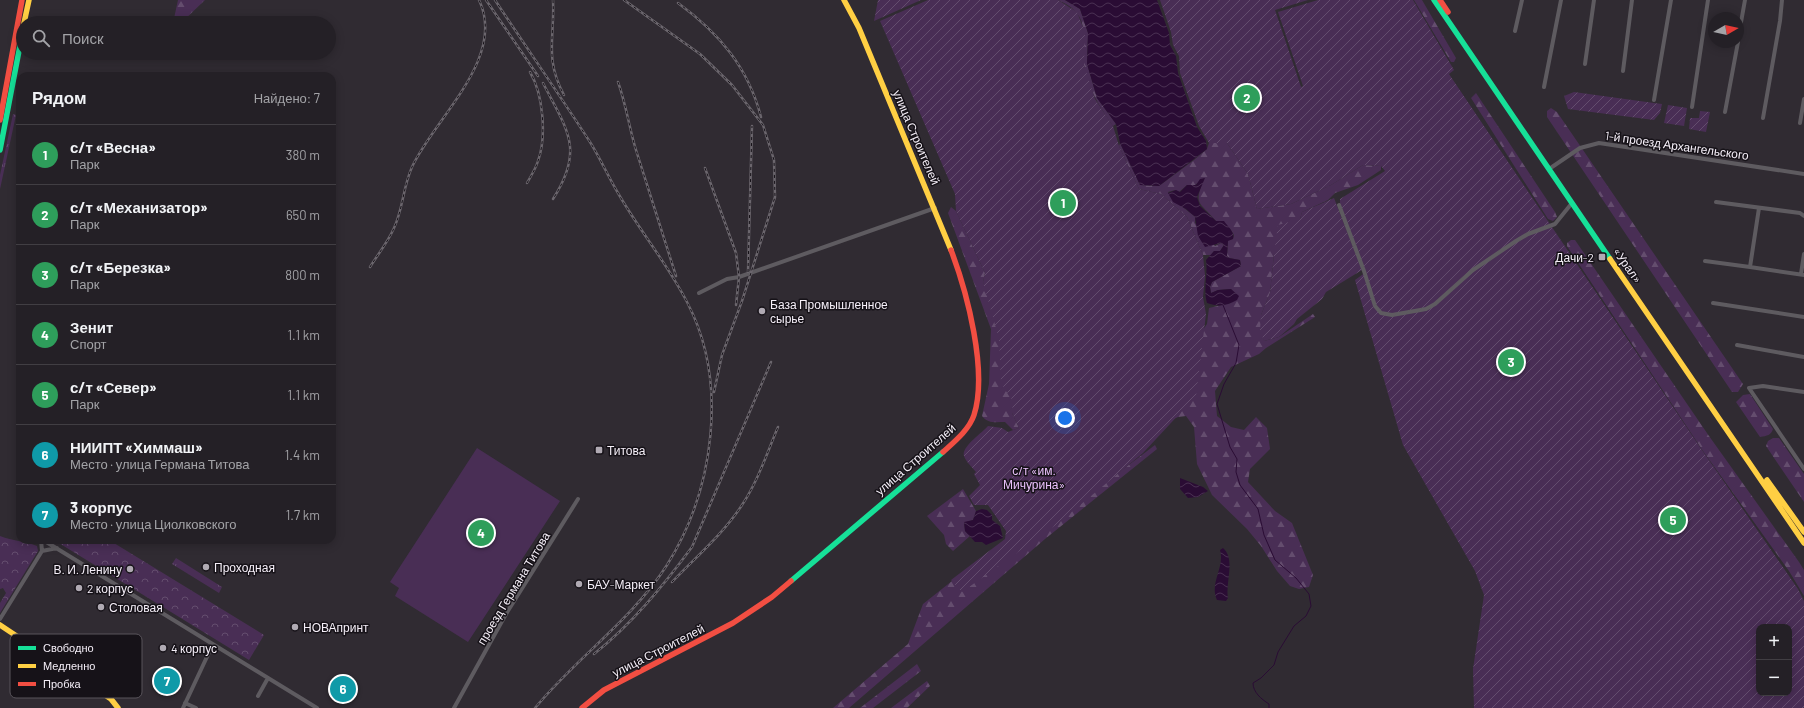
<!DOCTYPE html>
<html lang="ru">
<meta charset="utf-8">
<style>
:root{--surface:#242026;--page:#302d32;--text:#f1f3f6;--muted:#a3a3a7;--line:#413e43;--accent:#b0aab3}
body{margin:0;font-family:Barlow,sans-serif;background:var(--page);color:var(--text)}
.controls{position:absolute;right:12px;bottom:12px;display:grid;overflow:hidden;border-radius:8px;box-shadow:0 2px 10px #0003}
.controls button{width:36px;height:36px;display:grid;place-items:center;padding:0;border:0;border-bottom:1px solid var(--line);background:var(--surface);color:var(--text);font:20px sans-serif}
.compass{position:absolute;left:1708px;top:12px;width:36px;height:36px;border-radius:50%;background:var(--surface);box-shadow:0 2px 10px #0003;rotate:81deg}
.you{position:absolute;left:1065px;top:418px;width:14px;height:14px;margin:-10px;border:3px solid #fff;border-radius:50%;background:#1a73e8;box-shadow:0 0 0 6px #1a73e833}
.badge{display:grid;place-items:center;width:26px;height:26px;border-radius:50%;background:var(--accent);color:#fff;font-size:13px;font-weight:700}
.pin{position:absolute;translate:-50% -50%;border:2px solid #fff;box-shadow:0 1px 4px #0006}
.list{margin:0;padding:0;list-style:none}
h2{display:flex;justify-content:space-between;align-items:center;height:52px;margin:0;padding:0 16px;font-size:17px}
h2 small{font-size:13px;font-weight:400;color:var(--muted)}
.list li{display:grid;grid-template-columns:26px 1fr auto;gap:12px;align-items:center;box-sizing:border-box;height:60px;padding:0 16px;border-top:1px solid var(--line)}
.list b{display:block;font-size:15px;white-space:nowrap}
.list p{margin:0;font-size:13px;white-space:nowrap;color:var(--muted)}
.list em{font-size:13px;font-style:normal;color:var(--muted)}
.icon{flex:none;width:22px;height:22px;fill:none;stroke:currentColor;stroke-width:2;stroke-linecap:round;stroke-linejoin:round}
.map{position:relative;flex:none;width:1804px;height:708px;overflow:hidden}
.search{position:absolute;background:var(--surface);box-shadow:0 2px 10px #0003;left:16px;top:16px;width:320px;height:44px;display:flex;align-items:center;gap:10px;box-sizing:border-box;padding:0 14px;border-radius:22px;color:var(--muted);font-size:15px}
.panel{position:absolute;background:var(--surface);box-shadow:0 2px 10px #0003;left:16px;top:72px;width:320px;height:472px;border-radius:12px}
.map>svg:first-child{display:block}
.grass{fill:url(#grass-tufts)}
.forest{fill:url(#forest-firs)}
.park{fill:url(#park-crowns)}
.garden{fill:url(#garden-furrows);fill-rule:evenodd}
.pitch{fill:#492e55}
.water{fill:url(#water-waves)}
.lines{fill:none;stroke-linecap:round;stroke-linejoin:round}
.stream{stroke:#2a0c34;stroke-width:1}
.street{stroke:#5e5b60;stroke-width:4}
.fast{stroke:#16e098;stroke-width:5.5}
.slow{stroke:#ffcf43;stroke-width:5.5}
.jam{stroke:#f24e42;stroke-width:5.5}
.rail-casing{stroke:#6b666d;stroke-width:2.5}
.rail{stroke:#161218;stroke-width:1;stroke-dasharray:3;stroke-linecap:butt}
.poi-dot{fill:#b0aab3;stroke:#161218;stroke-width:1.5}
.labels{text-anchor:middle;dominant-baseline:central;stroke-width:3;stroke-linejoin:round;paint-order:stroke}
.street-label{font-size:12px;fill:#f5eff8;stroke:#161218}
.poi-label{font-size:12px;fill:#f5eff8;stroke:#161218;text-anchor:start}
.park-label{font-size:12px;fill:#eac1fc;stroke:#161218}
.key{fill:#161218;stroke:#59545b;stroke-width:1}
.key-label{font-size:11px;fill:#f5eff8}
</style>
<div class="map">
<svg width="1804" height="708" viewBox="0 0 1804 708">
<defs>
<pattern id="grass-tufts" width="24" height="20" patternUnits="userSpaceOnUse"><rect width="24" height="20" fill="#492e55"/><path d="M3 7l-1-3M5 7V3M7 7l1-3M15 17l-1-3M17 17v-4M19 17l1-3" fill="none" stroke="#644d6e"/></pattern>
<pattern id="forest-firs" width="22" height="20" patternUnits="userSpaceOnUse"><rect width="22" height="20" fill="#492e55"/><path d="M5 1l3.5 6h-7zM16 11l3.5 6h-7z" fill="#644d6e"/></pattern>
<pattern id="park-crowns" width="20" height="18" patternUnits="userSpaceOnUse"><rect width="20" height="18" fill="#492e55"/><path d="M2 6a3 3 0 1 1 6 0M12 15a3 3 0 1 1 6 0" fill="none" stroke="#644d6e"/></pattern>
<pattern id="garden-furrows" width="10" height="10" patternUnits="userSpaceOnUse"><rect width="10" height="10" fill="#492e55"/><path d="M-1 1l2-2M0 10L10 0M9 11l2-2" fill="none" stroke="#644d6e"/></pattern>
<pattern id="water-waves" width="16" height="10" patternUnits="userSpaceOnUse"><rect width="16" height="10" fill="#2a0c34"/><path d="M0 5q4-4 8 0t8 0" fill="none" stroke="#4a3052"/></pattern>
</defs>
<rect width="100%" height="100%" fill="#302b32"/>
<path class="grass" d="M13,114L16,115L0,189V175Z
M176,558L222,587L219,593L172,564Z"/>
<path class="forest" d="M178,0H205L181,23H173Z
M1058,0H1065L1080,9L1088,33L1087,64L1097,98L1116,124L1113,126C1100,107 1088,89 1084,65C1080,36 1094,16 1058,0Z
M1414,0H1422L1456,58L1454,62H1451Z
M1476,93L1555,212L1557,217L1553,221L1548,219L1471,98Z
M1551,108L1557,112L1743,384L1738,392H1732L1547,117V111Z
M1120,143L1140,185L1159,186L1194,160L1207,149L1209,143H1227L1248,174L1257,209L1291,204L1331,185L1363,165L1381,166V170L1358,185L1335,193L1328,200L1302,212L1300,219L1274,254L1270,293L1261,315L1264,341L1279,337L1313,314L1315,317L1266,348L1259,354L1231,367L1215,391L1217,416L1231,427L1244,430L1256,417L1267,428L1270,449L1250,469L1248,482L1275,511L1292,523L1313,575L1309,587L1299,589L1290,586L1277,571L1261,546L1247,529L1212,495L1197,464L1194,427L1186,416L1178,417L1165,423L1195,342L1207,324L1209,308L1231,303L1234,293L1231,289L1218,290L1211,293L1210,287L1212,282L1241,266L1240,260L1229,258L1227,256L1228,240L1233,239L1234,235C1231,229 1224,221 1216,221C1198,200 1194,206 1204,178L1195,185H1187L1179,192L1175,190L1168,192C1176,204 1185,208 1195,217V223L1215,246L1221,243L1224,245L1220,251H1214L1211,255H1203L1187,217L1161,194L1139,189L1119,146Z
M951,207L956,211L985,273L983,282L1032,394L1012,413L1019,428L1013,430L1005,422C996,422 988,424 982,416L989,384L991,329L948,213Z
M1571,240H1575L1709,436L1799,562L1804,570V596L1789,571L1703,451L1567,246V243Z
M1750,394L1773,429C1771,435 1767,436 1760,437L1736,402L1743,395Z
M1773,438H1779L1804,474V502L1766,446L1768,441Z
M1155,445L1157,449L1045,539L849,708H833L908,644L923,604L952,581L1010,537L1038,534Z
M963,489L976,511L973,520L964,523L965,531L970,536L953,551L946,544L944,535L927,516Z
M917,664L921,671L873,708H860Z
M927,681L930,686L907,708H891Z"/>
<path class="park" d="M0,536C13,541 24,541 37,546L38,551L0,613V603L6,593L3,588L0,589Z
M54,540H109L264,635L249,660Z"/>
<path class="garden" d="M878,0H921L874,21Z
M928,0H1058L1077,12L1085,32L1084,65L1095,99L1113,126L1119,146L1139,189L1161,194L1187,217L1203,255L1205,276L1203,297L1206,314L1196,396L1143,453L1057,524L962,592L951,580L1005,539L1006,531L988,505H974L969,496L980,485L974,474L976,472C973,468 966,462 964,456C961,447 982,433 988,426L1002,428L1008,432L1019,428L1012,413L1013,401L1001,383L999,339L983,282L985,273L956,211L955,194L880,21Z
M1160,0H1308L1275,10L1301,87L1303,86L1278,12L1318,0H1413L1454,70L1449,74L1702,450L1798,589L1804,601V708H1474L1473,669L1484,595L1475,571L1403,445L1355,280L1366,272L1340,205V199L1385,171L1381,166L1363,165L1331,185L1291,204L1257,209L1248,174L1227,143H1209L1199,126L1180,73L1179,56L1173,45L1171,32ZM1759,627H1789V693H1759Z
M1574,92L1654,103L1662,104L1660,113L1654,120L1568,109L1564,96Z
M1668,105L1687,108L1684,126L1664,123Z
M1700,111L1710,112L1706,132L1689,129L1690,118H1699Z
M1334,198L1362,270L1326,292L1322,299L1297,319L1294,324L1279,337L1264,341L1260,330L1261,315L1270,293L1274,254L1278,225L1300,219L1302,212Z"/>
<path class="pitch" d="M477,448L560,501L468,642L395,596L399,588L390,582Z"/>
<path class="water" d="M1065,0H1157L1169,33L1170,45L1176,56L1178,73L1197,127L1206,141L1207,149L1159,186L1140,185L1120,143L1116,124L1097,98L1087,64L1088,33L1080,9Z
M1205,178L1197,197L1200,206L1216,221H1224C1228,227 1235,232 1233,239L1228,241L1227,256L1229,258L1240,260L1241,266L1212,282L1210,287L1211,293L1218,290L1231,289L1239,296L1237,300C1227,306 1218,307 1207,303C1203,290 1208,274 1206,260L1214,251H1220L1224,245L1221,243L1205,247L1198,236L1195,217L1186,209L1173,202L1168,193L1176,190L1180,192L1187,185H1196L1200,179Z
M1180,478L1203,487L1208,491L1198,497L1188,498L1180,489Z
M982,509L987,510L992,515V520L1000,526L1003,538L986,545L982,542H975L965,531L964,522L973,520L976,511Z
M1223,548C1236,559 1225,583 1228,598L1226,601L1217,600C1209,583 1225,568 1220,550Z"/>
<g class="lines">
<path class="stream" d="M1223,305L1239,345L1236,363L1224,384L1217,404L1230,447L1237,459L1236,472L1240,485L1258,509L1264,535L1275,560L1296,578L1309,594L1311,606L1306,616L1294,626L1278,652L1274,665L1261,678L1253,683C1253,692 1261,699 1269,704V708"/>
<path class="street" d="M1515,31L1522,0
M1738,39L1745,0
M1585,64L1594,0
M1623,71L1632,0
M1544,87L1561,0
M1654,100L1671,0
M1692,107L1708,0
M1725,112L1738,42
M1763,118L1780,21L1782,0
M1800,123L1804,99
M1552,167L1580,148L1599,143L1804,174
M1716,202L1800,213L1804,216
M1339,205L1364,271L1375,306L1381,313L1392,315L1426,309L1435,304L1473,270L1516,241L1528,234L1555,224L1572,203
M1759,208L1750,267L1804,275
M1705,261L1750,267
M1801,274L1804,254
M699,293L727,279L739,277L935,208
M1713,303L1804,317
M1737,345L1804,357
M1804,392L1763,386L1749,388L1804,469
M43,540L317,708
M42,551L57,548
M0,619L42,551L41,540
M258,696L268,678
M185,703L196,708
M183,708L213,644
M454,708L506,614L578,499"/>
<path class="fast" d="M1434,0L1610,259
M0,150L23,30
M791,581L943,452"/>
<path class="slow" d="M844,0L859,28L951,250
M24,23L29,0
M1610,259L1804,543
M1767,480L1804,532
M0,625L111,699L118,708"/>
<path class="jam" d="M1440,0L1448,12
M0,120L22,0
M943,452C954,442 969,430 974,415C988,371 967,292 951,250
M582,708L604,690L733,623L772,597L791,581"/>
<defs>
<path id="rail" d="M486,0L538,76
M495,0C526,47 559,94 590,142C600,158 608,176 618,193C639,230 667,263 687,302C729,382 714,490 667,565C632,620 576,658 535,708
M553,0C555,37 544,58 564,95
M624,0L700,54L732,85L763,125L774,160L775,197L742,301L722,355L714,392
M678,3C719,33 748,67 761,117
M618,82C626,104 629,127 636,150C649,192 663,234 676,276
M543,83C567,130 585,149 553,199
M705,168L736,253L739,277L736,305
M527,183C531,176 536,168 538,161C547,136 543,94 530,72
M370,267C378,254 388,242 394,228C403,209 403,187 412,167C434,119 507,58 479,0
M748,272L752,126
M672,582C696,557 724,533 742,505C758,481 767,453 778,427
M594,654C632,624 663,586 692,547L771,362"/>
</defs>
<use href="#rail" class="rail-casing"/>
<use href="#rail" class="rail"/>
</g>
<g class="poi-dot">
<rect x="1598" y="253" width="8" height="8" rx="2"/>
<circle cx="762" cy="311" r="4"/>
<rect x="595" y="446" width="8" height="8" rx="2"/>
<circle cx="206" cy="567" r="4"/>
<circle cx="130" cy="569" r="4"/>
<circle cx="579" cy="584" r="4"/>
<circle cx="79" cy="588" r="4"/>
<circle cx="101" cy="607" r="4"/>
<circle cx="295" cy="627" r="4"/>
<circle cx="163" cy="648" r="4"/>
</g>
<g class="labels">
<g class="street-label">
<text transform="translate(917 137) rotate(67)">улица Строителей</text>
<text transform="translate(1677 145) rotate(8)">1-й проезд Архангельского</text>
<text transform="translate(1628 265) rotate(55)">«Урал»</text>
<text transform="translate(915 459) rotate(-41)">улица Строителей</text>
<text transform="translate(513 588) rotate(-59)">проезд Германа Титова</text>
<text transform="translate(658 650) rotate(-27)">улица Строителей</text>
</g>
<g class="poi-label">
<text x="1594" y="257" text-anchor="end">Дачи-2</text>
<text x="770" y="304">База Промышленное<tspan x="770" dy="14">сырье</tspan></text>
<text x="607" y="450">Титова</text>
<text x="214" y="567">Проходная</text>
<text x="122" y="569" text-anchor="end">В. И. Ленину</text>
<text x="587" y="584">БАУ-Маркет</text>
<text x="87" y="588">2 корпус</text>
<text x="109" y="607">Столовая</text>
<text x="303" y="627">НОВАпринт</text>
<text x="171" y="648">4 корпус</text>
</g>
<g class="park-label">
<text x="1034" y="470">с/т «им.<tspan x="1034" dy="14">Мичурина»</tspan></text>
</g>
</g>
<rect x="10" y="634" width="132" height="64" rx="6" class="key"/>
<rect x="18" y="646" width="18" height="4" fill="#16e098"/>
<rect x="18" y="664" width="18" height="4" fill="#ffcf43"/>
<rect x="18" y="682" width="18" height="4" fill="#f24e42"/>
<g class="key-label">
<text x="43" y="652">Свободно</text>
<text x="43" y="670">Медленно</text>
<text x="43" y="688">Пробка</text>
</g>
</svg>
<div class="controls">
<button>+</button>
<button>−</button>
</div>
<svg class="compass" viewBox="-18 -18 36 36"><path d="M0-13l5 13h-10z" fill="#e53935"/><path d="M0 13l5-13h-10z" fill="#a3a3a7"/></svg>
<div class="you"></div>
<div class="pin badge" style="left:1063px;top:203px;background:#2e9e5b">1</div>
<div class="pin badge" style="left:1247px;top:98px;background:#2e9e5b">2</div>
<div class="pin badge" style="left:1511px;top:362px;background:#2e9e5b">3</div>
<div class="pin badge" style="left:481px;top:533px;background:#2e9e5b">4</div>
<div class="pin badge" style="left:1673px;top:520px;background:#2e9e5b">5</div>
<div class="pin badge" style="left:343px;top:689px;background:#0f9aa8">6</div>
<div class="pin badge" style="left:167px;top:681px;background:#0f9aa8">7</div>
<div class="search"><svg class="icon" aria-label="search" viewBox="0 0 24 24"><circle cx="10" cy="10" r="6"/><path d="M15 15l6 6"/></svg>Поиск</div>
<section class="panel">
<h2>Рядом<small>Найдено: 7</small></h2>
<ul class="list">
<li><span class="badge" style="background:#2e9e5b">1</span><div><b>с/т «Весна»</b><p>Парк</p></div><em>380 m</em></li>
<li><span class="badge" style="background:#2e9e5b">2</span><div><b>с/т «Механизатор»</b><p>Парк</p></div><em>650 m</em></li>
<li><span class="badge" style="background:#2e9e5b">3</span><div><b>с/т «Березка»</b><p>Парк</p></div><em>800 m</em></li>
<li><span class="badge" style="background:#2e9e5b">4</span><div><b>Зенит</b><p>Спорт</p></div><em>1.1 km</em></li>
<li><span class="badge" style="background:#2e9e5b">5</span><div><b>с/т «Север»</b><p>Парк</p></div><em>1.1 km</em></li>
<li><span class="badge" style="background:#0f9aa8">6</span><div><b>НИИПТ «Химмаш»</b><p>Место · улица Германа Титова</p></div><em>1.4 km</em></li>
<li><span class="badge" style="background:#0f9aa8">7</span><div><b>3 корпус</b><p>Место · улица Циолковского</p></div><em>1.7 km</em></li>
</ul>
</section>
</div>
